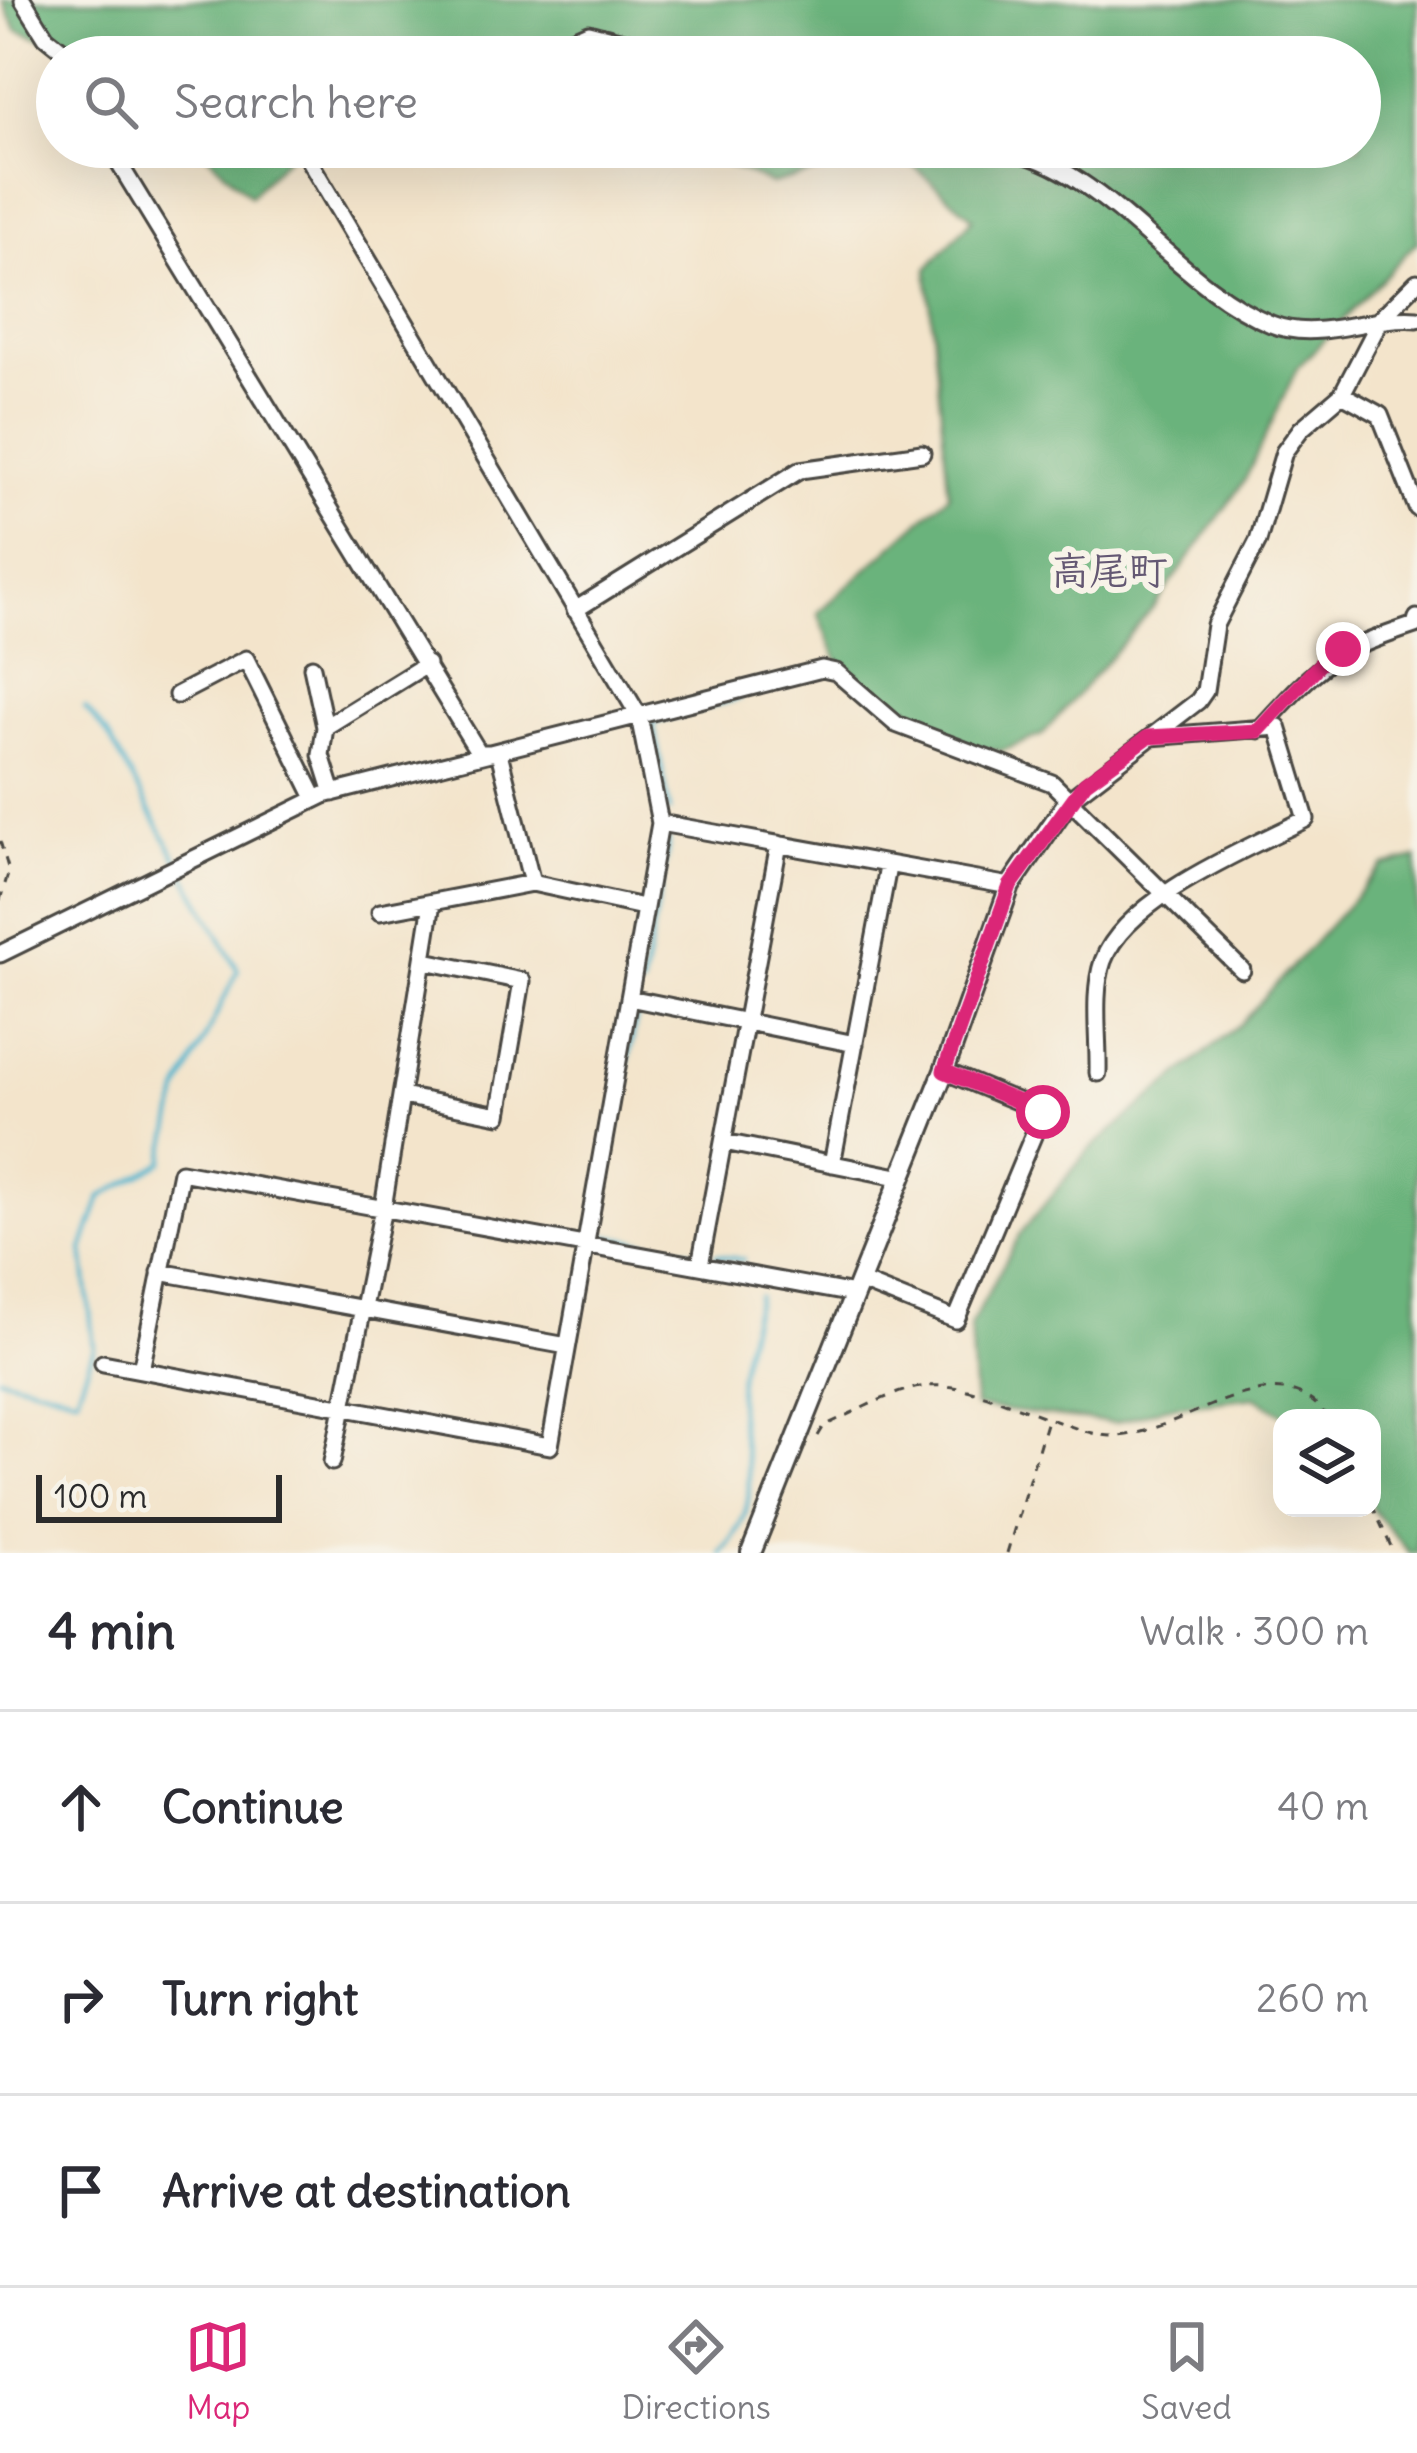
<!DOCTYPE html>
<meta charset="utf-8">
<style>
:root{--surface:#fff;--page:#f7f7f7;--text:#2b2b33;--muted:#7c7c81;--line:#e1e1e2;--accent:#db2777}
body{margin:0;font-family:Delius,"Klee One",sans-serif;background:var(--page);color:var(--text)}
.controls{position:absolute;right:36px;bottom:36px;display:grid;overflow:hidden;border-radius:24px;box-shadow:0 12px 48px #0002}
.controls button{width:108px;height:108px;display:grid;place-items:center;padding:0;border:0;border-bottom:3px solid var(--line);background:var(--surface);color:var(--text);font:60px sans-serif}
.scale{position:absolute;left:36px;bottom:30px;width:246px;box-sizing:border-box;padding-left:12px;border:6px solid #2b2b2b;border-top:0;font-size:33px;line-height:42px;white-space:nowrap;color:#2b2b2b;-webkit-text-stroke:9px #f7f3e8;paint-order:stroke}
.stop{position:absolute;width:36px;height:36px;margin:-27px;border:9px solid #db2777;border-radius:50%;background:#fff}
.stop.end{background:#db2777;border-color:#fff;box-shadow:0 3px 12px #0008}
.list{margin:0;padding:0;list-style:none}
h2{display:flex;justify-content:space-between;align-items:center;height:156px;margin:0;padding:0 48px;font-size:51px}
h2 small{font-size:39px;font-weight:400;color:var(--muted)}
.list li{display:grid;grid-template-columns:78px 1fr auto;gap:36px;align-items:center;box-sizing:border-box;height:192px;padding:0 48px;border-top:3px solid var(--line)}
.list b{display:block;font-size:45px;white-space:nowrap}
.list em{font-size:39px;font-style:normal;color:var(--muted)}
.icon{flex:none;width:66px;height:66px;fill:none;stroke:currentColor;stroke-width:2;stroke-linecap:round;stroke-linejoin:round}
.map{position:relative;flex:none;width:1417px;height:1553px;overflow:hidden}
.search{position:absolute;background:var(--surface);box-shadow:0 12px 48px #0002;left:36px;right:36px;top:36px;height:132px;display:flex;align-items:center;gap:30px;box-sizing:border-box;padding:0 42px;border-radius:66px;color:var(--muted);font-size:45px}
.sheet{height:732px;background:var(--surface)}
nav{display:flex;justify-content:space-around;align-items:center;box-sizing:border-box;height:168px;border-top:3px solid var(--line);background:var(--surface);font-size:33px;color:var(--muted)}
nav a{display:grid;justify-items:center;gap:6px}
nav .on{color:var(--accent)}
.map>svg:first-child{display:block}
.forest{fill:#6ab37b;stroke:#4a6f53;stroke-width:3}
.lines{fill:none;stroke-linecap:round;stroke-linejoin:round}
.stream{stroke:#4db3cc;stroke-width:4.5}
.minor-casing{stroke:#494743;stroke-width:21}
.tertiary-casing{stroke:#494743;stroke-width:24}
.path{stroke:#494743;stroke-width:3;stroke-dasharray:9 9;stroke-linecap:butt}
.minor{stroke:#fff;stroke-width:15}
.tertiary{stroke:#fff;stroke-width:18}
.route{stroke:#db2777;stroke-width:15}
.labels{text-anchor:middle;dominant-baseline:central;stroke-width:12;stroke-linejoin:round;paint-order:stroke}
.quarter-label{font-size:39px;font-weight:bold;fill:#645873;stroke:#f7f3e8}
</style>
<div class="map">
<svg width="1417" height="1553" viewBox="0 0 1417 1553">
<rect width="100%" height="100%" fill="#f7f3e8"/>
<filter id="ink" filterUnits="userSpaceOnUse"><feTurbulence type="fractalNoise" baseFrequency=".00833" numOctaves="2"/><feDisplacementMap in="SourceGraphic" scale="24" xChannelSelector="R" yChannelSelector="G"/><feConvolveMatrix kernelMatrix="1 2 1 2 8 2 1 2 1" color-interpolation-filters="sRGB"/></filter>
<filter id="wash" filterUnits="userSpaceOnUse"><feTurbulence type="fractalNoise" baseFrequency=".004" numOctaves="4" result="noise"/><feDisplacementMap in="SourceGraphic" scale="48" xChannelSelector="R" yChannelSelector="G"/><feGaussianBlur stdDeviation="2.7" result="paint"/><feColorMatrix in="noise" values="0 0 0 0 0 0 0 0 0 0 0 0 0 0 0 0 0 1.4 0 .05"/><feComposite in="paint" operator="in"/></filter>
<g filter="url(#wash)">
<rect width="100%" height="100%" fill="#f3e4cb"/>
<path class="forest" d="M2,0H1417V242L1297,368L1244,482L1154,607L1042,735L1002,751L979,749L908,717L838,661L818,613L949,495L927,269L973,218L898,152L771,184L686,147H1360V57H97L17,30Z
M200,147H296L250,196Z
M1417,858V1553H1410L1371,1508L1372,1418H1288L1255,1397L1165,1407L1115,1423L975,1407L970,1326L1020,1234L1088,1151L1241,1023L1383,866Z"/>
<g class="lines">
<path class="stream" d="M85,708L108,735L178,861
M670,811L653,723L739,698
M642,987L669,841
M637,1013L598,1227L602,1235L689,1251
M716,1255L743,1260
M0,1377L77,1397L94,1348L83,1250L101,1197L163,1162L179,1092L238,970L183,871
M721,1553C776,1492 731,1448 739,1380C742,1352 751,1324 758,1296"/>
</g>
</g>
<g filter="url(#ink)">
<g class="lines">
<defs>
<path id="minor" d="M23,0L46,37L71,57
M532,57L588,32L684,57
M109,147L479,753H499L532,883L643,907
M993,147C1107,163 1169,282 1271,324C1318,343 1369,315 1417,319
M1342,394L1380,415L1417,508
M575,610L800,470L922,453
M312,667L325,727
M177,695L246,659L315,798
M1259,730C1320,663 1328,654 1415,625L1417,618
M333,793L321,755L325,727L427,664
M1070,799L1198,701L1205,691L1215,625L1258,541L1284,452L1301,429L1342,394L1382,317L1417,282
M660,823L1010,886
M380,912L532,883
M0,954L324,795L822,669L836,672L896,724L1052,783L1242,970
M629,998L855,1044
M1098,1073C1099,1040 1092,992 1103,961C1126,898 1249,848 1306,819L1278,727L1151,737
M402,1096L499,1115L522,981L425,961
M724,1142L898,1177
M832,1164L888,867
M700,1265L779,844
M160,1272L567,1346
M859,1281L956,1320L1043,1112L944,1071
M103,1363L550,1446L660,823L639,716L301,147
M141,1370L181,1172L854,1294
M332,1462L383,1208L432,903"/>
<path id="tertiary" d="M751,1553L944,1071L1010,886L1070,799"/>
</defs>
<use href="#minor" class="minor-casing"/>
<use href="#tertiary" class="tertiary-casing"/>
<path class="path" d="M0,841L9,871L0,900
M818,1436L824,1426C932,1374 931,1374 1042,1416C1063,1423 1091,1436 1113,1436C1178,1437 1277,1344 1328,1418
M1372,1505L1394,1553
M1007,1553L1047,1420"/>
<use href="#minor" class="minor"/>
<use href="#tertiary" class="tertiary"/>
</g>
</g>
<g class="lines" filter="url(#ink)">
<path class="route" d="M1043,1112L944,1071L1010,886L1085,783L1148,737L1258,731L1320,664L1343,649"/>
</g>
<g class="labels">
<g class="quarter-label">
<text x="1109" y="570">高尾町</text>
</g>
</g>
</svg>
<div class="controls">
<button><svg class="icon" aria-label="layers" viewBox="0 0 24 24"><path d="M12 4l9 5-9 5-9-5zM3 14l9 5 9-5"/></svg></button>
</div>
<div class="scale">100 m</div>
<div class="stop" style="left:1043px;top:1112px"></div>
<div class="stop end" style="left:1343px;top:649px"></div>
<div class="search"><svg class="icon" aria-label="search" viewBox="0 0 24 24"><circle cx="10" cy="10" r="6"/><path d="M15 15l6 6"/></svg>Search here</div>
</div>
<section class="sheet">
<h2>4 min<small>Walk · 300 m</small></h2>
<ul class="list">
<li><svg class="icon" aria-label="ahead" viewBox="0 0 24 24"><path d="M12 20V5M6 11l6-6 6 6"/></svg><div><b>Continue</b></div><em>40 m</em></li>
<li><svg class="icon" aria-label="right" viewBox="0 0 24 24"><path d="M7 20v-9h11M14 6l5 5-5 5"/></svg><div><b>Turn right</b></div><em>260 m</em></li>
<li><svg class="icon" aria-label="arrive" viewBox="0 0 24 24"><path d="M6 21V4h12l-3 4 3 4H6"/></svg><div><b>Arrive at destination</b></div></li>
</ul>
</section>
<nav>
<a class="on"><svg class="icon" aria-label="map" viewBox="0 0 24 24"><path d="M3 6l6-2 6 2 6-2v14l-6 2-6-2-6 2zM9 4v14M15 6v14"/></svg>Map</a>
<a><svg class="icon" aria-label="directions" viewBox="0 0 24 24"><path d="M12 3l9 9-9 9-9-9zM9 14v-3h6M13 9l2 2-2 2"/></svg>Directions</a>
<a><svg class="icon" aria-label="saved" viewBox="0 0 24 24"><path d="M7 4h10v16l-5-4-5 4z"/></svg>Saved</a>
</nav>
